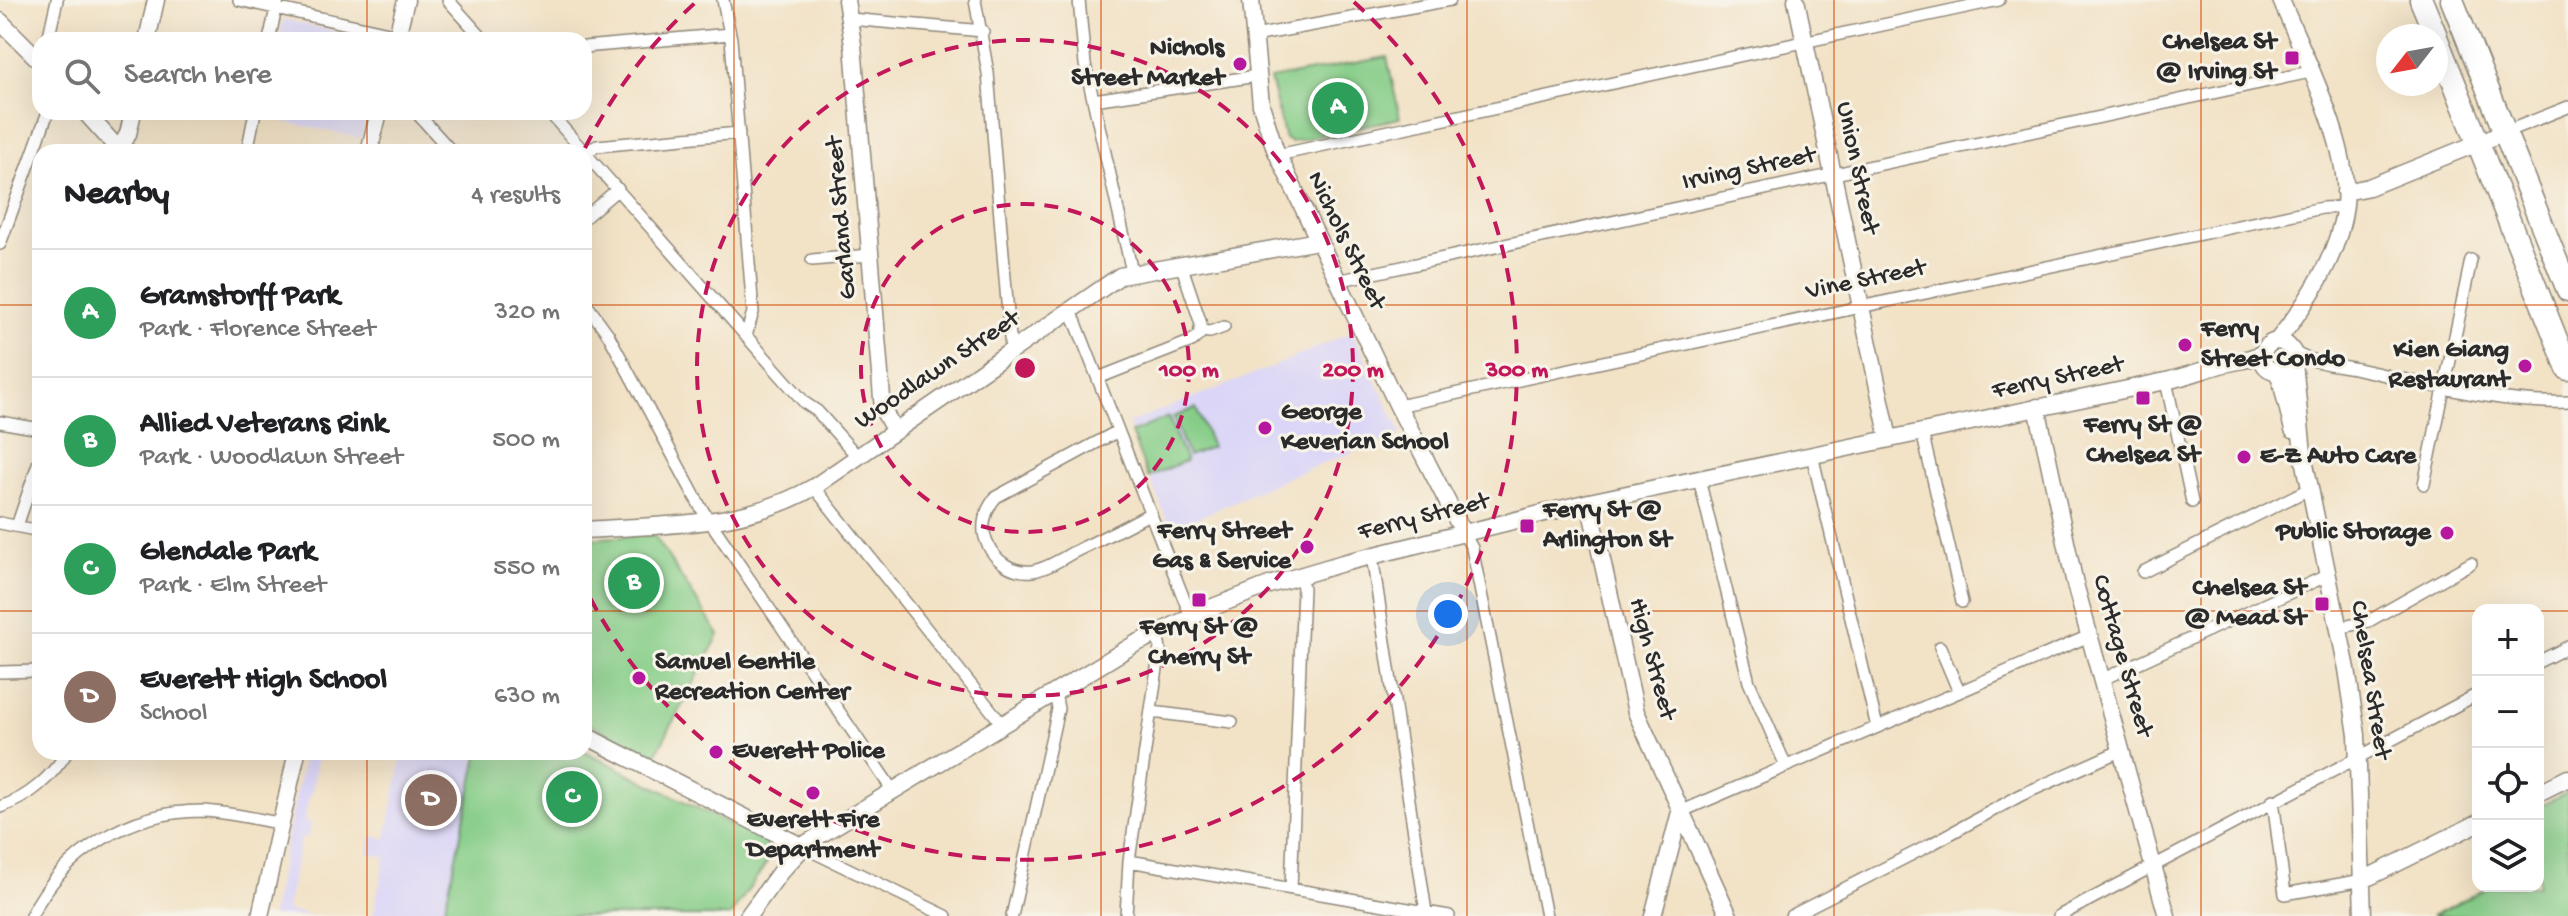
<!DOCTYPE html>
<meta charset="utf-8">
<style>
:root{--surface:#fff;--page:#f2f2f2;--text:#202124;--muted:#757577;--line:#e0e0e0;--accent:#0f766e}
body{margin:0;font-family:"Gochi Hand",sans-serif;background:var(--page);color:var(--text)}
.controls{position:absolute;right:24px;bottom:24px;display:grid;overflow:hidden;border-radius:16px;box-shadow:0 8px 32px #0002}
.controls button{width:72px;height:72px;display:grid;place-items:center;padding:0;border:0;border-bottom:2px solid var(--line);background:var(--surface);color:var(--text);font:40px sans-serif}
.compass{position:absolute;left:2376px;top:24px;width:72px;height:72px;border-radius:50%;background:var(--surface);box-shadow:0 8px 32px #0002;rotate:239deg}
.you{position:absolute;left:1448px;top:614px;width:28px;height:28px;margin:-20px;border:6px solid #fff;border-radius:50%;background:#1a73e8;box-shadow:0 0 0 12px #1a73e833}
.badge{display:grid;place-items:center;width:52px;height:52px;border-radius:50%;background:var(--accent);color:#fff;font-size:26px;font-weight:700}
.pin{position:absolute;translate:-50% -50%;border:4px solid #fff;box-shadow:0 2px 8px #0006}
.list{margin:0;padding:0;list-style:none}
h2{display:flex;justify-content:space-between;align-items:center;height:104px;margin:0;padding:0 32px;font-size:34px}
h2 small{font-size:26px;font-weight:400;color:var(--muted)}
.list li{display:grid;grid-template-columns:52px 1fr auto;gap:24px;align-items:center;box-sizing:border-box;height:128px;padding:0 32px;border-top:2px solid var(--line)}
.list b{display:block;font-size:30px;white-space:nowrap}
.list p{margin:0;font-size:26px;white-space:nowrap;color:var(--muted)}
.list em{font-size:26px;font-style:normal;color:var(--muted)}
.icon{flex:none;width:44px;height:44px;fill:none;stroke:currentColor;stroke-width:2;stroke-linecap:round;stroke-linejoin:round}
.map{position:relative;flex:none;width:2568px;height:916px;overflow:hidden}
.search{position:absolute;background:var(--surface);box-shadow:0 8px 32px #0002;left:32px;top:32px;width:560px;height:88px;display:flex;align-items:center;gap:20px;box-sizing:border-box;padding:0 28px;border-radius:24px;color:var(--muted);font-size:30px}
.panel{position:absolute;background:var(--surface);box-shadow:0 8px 32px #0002;left:32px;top:144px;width:560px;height:616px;border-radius:24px}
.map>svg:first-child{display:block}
.built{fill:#dbd6f7}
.green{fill:#86cd88;stroke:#587c5a;stroke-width:2}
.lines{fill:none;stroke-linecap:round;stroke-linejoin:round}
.street-casing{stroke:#8e8678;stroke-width:14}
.secondary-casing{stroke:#8e8678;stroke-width:19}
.highway-casing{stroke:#8e8678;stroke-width:25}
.street{stroke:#fff;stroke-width:11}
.secondary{stroke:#fff;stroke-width:16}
.highway{stroke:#fff;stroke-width:22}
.grid{fill:none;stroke:#d5540f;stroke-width:2;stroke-opacity:0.55}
.ring{fill:none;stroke:#c2185b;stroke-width:4;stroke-dasharray:14 10}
.poi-dot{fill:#b5179e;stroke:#f7f3e8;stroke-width:3}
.labels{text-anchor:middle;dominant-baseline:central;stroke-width:6;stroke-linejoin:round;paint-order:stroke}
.poi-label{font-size:26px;font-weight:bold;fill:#2b2b2b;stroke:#f7f3e8;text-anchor:end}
.street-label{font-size:26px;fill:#2b2b2b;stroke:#f7f3e8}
.centre{fill:#c2185b;stroke:#f7f3e8;stroke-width:4}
.ring-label{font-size:24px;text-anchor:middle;font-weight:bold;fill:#c2185b;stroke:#f7f3e8;stroke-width:6;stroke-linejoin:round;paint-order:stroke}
</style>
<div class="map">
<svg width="2568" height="916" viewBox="0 0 2568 916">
<rect width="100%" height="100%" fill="#f7f3e8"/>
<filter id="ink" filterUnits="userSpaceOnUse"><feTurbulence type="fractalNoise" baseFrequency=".0125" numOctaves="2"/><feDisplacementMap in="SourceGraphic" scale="16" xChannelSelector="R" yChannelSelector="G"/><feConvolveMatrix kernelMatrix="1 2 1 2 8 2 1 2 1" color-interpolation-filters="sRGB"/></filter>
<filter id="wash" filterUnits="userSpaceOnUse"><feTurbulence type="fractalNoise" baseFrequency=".006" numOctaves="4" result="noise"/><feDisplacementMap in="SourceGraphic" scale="32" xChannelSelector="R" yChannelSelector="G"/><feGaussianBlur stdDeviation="1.8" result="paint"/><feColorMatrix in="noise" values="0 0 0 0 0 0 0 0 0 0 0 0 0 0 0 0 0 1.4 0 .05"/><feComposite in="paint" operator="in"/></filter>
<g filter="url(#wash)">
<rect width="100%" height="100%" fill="#f2e2c6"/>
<path class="built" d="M283,19L372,40H279Z
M264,112H367L361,138L263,117Z
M1352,332L1402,434L1293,475L1171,530L1128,423L1270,368Z
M305,752H318L312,793H310L304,821L311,823L307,838H301L286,910L313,916H271Z
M403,752H473L476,763L443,916H373L385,857L368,853L371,836L386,838Z"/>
<path class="green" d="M1387,57L1400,118L1291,142L1285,139L1270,79Z
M1196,408L1212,447L1188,456L1173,417Z
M1168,417L1186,461L1148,477L1131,433Z
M654,535L719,635L654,758L584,721V539Z
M584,751L765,842L770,851L768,861L730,916H443L479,752Z
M2568,792V916H2432L2491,886H2538V807Z"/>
</g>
<g filter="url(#ink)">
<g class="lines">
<defs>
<path id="street" d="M239,0L398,35
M448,0L484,40
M723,0L731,39L753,312L746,336
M975,0L988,73L1011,350
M1079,0L1085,64L1132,272
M850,19L983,31
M1254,36L1450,0
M48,40L57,0
M269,40L278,0
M584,47L730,34
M1093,100L1257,76
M416,112L452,152
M549,112L805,403L817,411L857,456
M2505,132L2568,107
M247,152L255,112
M584,152L597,146L739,133
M1278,155L1999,0
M584,218L618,189
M0,244L48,112
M812,260L870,255
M1337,281L2310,72
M584,301L608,334L701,508L893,791
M1071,310L1191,617
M1200,331L1210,332L1224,327
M2293,352C2314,364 2335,364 2358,369C2423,383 2502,405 2568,402
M1098,378L1192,341L1199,335L1201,324L1181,264
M2166,381L2192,502
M1398,406L2322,208L2344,207
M0,422L40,429
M1118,431L996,497C985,510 980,527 987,543C995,561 1012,573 1032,571C1046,569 1060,560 1072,553C1099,540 1125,527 1151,513
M1922,432L1962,602
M1812,455L1877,727
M1699,479L1749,682L1786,766
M2424,484L2471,260
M814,487L1002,724
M0,523L40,531
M17,526L40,458
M1463,532L1472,548L1546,916
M1372,556L1426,912
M2143,572L2311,488
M2339,628L2369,621L2471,563
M1940,647L1959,692
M2538,662L2568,647
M0,672L40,671
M2101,680L2328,575
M1152,712L1232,722
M2273,800L2285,894L2363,880
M0,807C28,798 52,777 67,752
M1680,812L2089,636
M803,847L946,916
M1129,861L1449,916
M1291,889L1303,588L1300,575
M31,916C63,852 130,811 202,811C228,812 256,819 282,824
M1012,916L1058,709L1055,692
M1126,916L1129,861L1160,648L1157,633
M1791,916L1928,846L2021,795L2122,750
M2059,916L2478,694"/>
<path id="secondary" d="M846,0L853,45L883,410L894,430
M1251,0L1261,105L1275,149L1398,406L1463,532
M1796,0L1889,439
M0,21L40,61
M147,40L156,0
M396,40L406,0
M85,112L121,152
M119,150L128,134L133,112
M369,152L379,112
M2345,192L2369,187L2505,132
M2277,341C2308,302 2339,255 2345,205C2351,146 2304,56 2281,0
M2292,362L2281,372C2243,370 2272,320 2293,352L2303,454L2347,669L2357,735L2363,916
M2276,372L2280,377L2293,430
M2037,407L2075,584L2167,916
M1589,502L1636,712L1729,916
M584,530C664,524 744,528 814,487L1120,276L1318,241
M584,735L803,847
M2538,793L2568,778
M2363,880L2478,823
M260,916L297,752
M748,916L781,871L807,843L1135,644L1208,609L1269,585L1343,563L1589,502L2166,381C2184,377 2200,371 2217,366C2233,361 2248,361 2263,353
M1653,916L1680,812"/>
<path id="highway" d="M2421,0L2436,36
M2452,0L2568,290
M2436,37L2568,369"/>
</defs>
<use href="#street" class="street-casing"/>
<use href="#secondary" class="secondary-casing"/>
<use href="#highway" class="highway-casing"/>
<use href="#street" class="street"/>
<use href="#secondary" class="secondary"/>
<use href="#highway" class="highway"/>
</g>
</g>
<path class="grid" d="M367,0V40M734,0V916M1101,0V916M1467,0V916M1834,0V916M2201,0V916M367,112V152M0,305H40M584,305H2568M0,611H40M584,611H2478M2538,611H2568M367,752V916"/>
<g class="ring">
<circle cx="1025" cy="368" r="164"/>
<circle cx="1025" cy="368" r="328"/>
<path d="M585 148A492 492 0 0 1 696 2M1354 2A492 492 0 1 1 585 588"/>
</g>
<g class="poi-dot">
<rect x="2284" y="50" width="16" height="16" rx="4"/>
<circle cx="1240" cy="64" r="8"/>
<circle cx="2185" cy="345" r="8"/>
<circle cx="2525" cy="366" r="8"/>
<rect x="2135" y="390" width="16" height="16" rx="4"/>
<circle cx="1265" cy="428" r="8"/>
<circle cx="2244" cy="457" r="8"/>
<rect x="1519" y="518" width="16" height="16" rx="4"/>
<circle cx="2447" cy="533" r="8"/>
<circle cx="1307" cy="547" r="8"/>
<rect x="1191" y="592" width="16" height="16" rx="4"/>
<rect x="2314" y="596" width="16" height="16" rx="4"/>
<circle cx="639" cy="678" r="8"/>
<circle cx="716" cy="752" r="8"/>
<circle cx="813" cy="793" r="8"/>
</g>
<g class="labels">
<g class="poi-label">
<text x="2276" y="43">Chelsea St<tspan x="2276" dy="30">@ Irving St</tspan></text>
<text x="1224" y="49">Nichols<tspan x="1224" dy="30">Street Market</tspan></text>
<text x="2201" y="330" text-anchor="start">Ferry<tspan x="2201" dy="30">Street Condo</tspan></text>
<text x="2509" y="351">Kien Giang<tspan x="2509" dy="30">Restaurant</tspan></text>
<text x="1281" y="413" text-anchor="start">George<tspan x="1281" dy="30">Keverian School</tspan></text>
<text x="2143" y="426" text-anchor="middle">Ferry St @<tspan x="2143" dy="30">Chelsea St</tspan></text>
<text x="2260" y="457" text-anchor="start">E-Z Auto Care</text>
<text x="1543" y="511" text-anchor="start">Ferry St @<tspan x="1543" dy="30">Arlington St</tspan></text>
<text x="1291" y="532">Ferry Street<tspan x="1291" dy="30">Gas &amp; Service</tspan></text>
<text x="2431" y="533">Public Storage</text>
<text x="2306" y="589">Chelsea St<tspan x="2306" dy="30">@ Mead St</tspan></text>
<text x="1199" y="628" text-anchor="middle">Ferry St @<tspan x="1199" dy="30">Cherry St</tspan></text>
<text x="655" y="663" text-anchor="start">Samuel Gentile<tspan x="655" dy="30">Recreation Center</tspan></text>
<text x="732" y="752" text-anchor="start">Everett Police</text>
<text x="813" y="821" text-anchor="middle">Everett Fire<tspan x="813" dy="30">Department</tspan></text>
</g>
<g class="street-label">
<text transform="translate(1856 168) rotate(78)">Union Street</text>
<text transform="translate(1749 170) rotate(-12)">Irving Street</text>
<text transform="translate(843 218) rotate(-95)">Garland Street</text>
<text transform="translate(1345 241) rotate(64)">Nichols Street</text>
<text transform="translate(1866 281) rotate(-12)">Vine Street</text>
<text transform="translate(938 371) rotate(-34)">Woodlawn Street</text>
<text transform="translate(2058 379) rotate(-12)">Ferry Street</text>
<text transform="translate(1424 518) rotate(-14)">Ferry Street</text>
<text transform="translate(2121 656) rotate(74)">Cottage Street</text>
<text transform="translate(1651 659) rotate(75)">High Street</text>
<text transform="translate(2369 680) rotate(81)">Chelsea Street</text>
</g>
</g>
<circle cx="1025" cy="368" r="12" class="centre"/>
<g class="ring-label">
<text x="1189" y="376">100 m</text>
<text x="1353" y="376">200 m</text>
<text x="1517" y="376">300 m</text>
</g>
</svg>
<div class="controls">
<button>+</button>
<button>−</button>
<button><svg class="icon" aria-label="locate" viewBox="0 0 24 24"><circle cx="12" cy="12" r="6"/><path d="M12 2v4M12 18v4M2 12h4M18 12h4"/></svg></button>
<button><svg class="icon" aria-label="layers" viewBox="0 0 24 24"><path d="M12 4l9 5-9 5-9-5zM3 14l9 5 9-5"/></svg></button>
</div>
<svg class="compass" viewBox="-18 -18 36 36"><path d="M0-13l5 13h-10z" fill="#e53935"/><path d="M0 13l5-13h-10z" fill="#757577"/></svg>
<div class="you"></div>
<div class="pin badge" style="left:1338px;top:108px;background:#2e9e5b">A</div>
<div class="pin badge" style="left:634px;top:583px;background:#2e9e5b">B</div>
<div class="pin badge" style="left:572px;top:797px;background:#2e9e5b">C</div>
<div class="pin badge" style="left:431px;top:800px;background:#8d6e63">D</div>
<div class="search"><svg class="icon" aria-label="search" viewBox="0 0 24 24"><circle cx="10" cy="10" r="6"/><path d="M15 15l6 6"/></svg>Search here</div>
<section class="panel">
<h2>Nearby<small>4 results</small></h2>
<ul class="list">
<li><span class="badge" style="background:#2e9e5b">A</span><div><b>Gramstorff Park</b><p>Park · Florence Street</p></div><em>320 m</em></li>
<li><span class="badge" style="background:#2e9e5b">B</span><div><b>Allied Veterans Rink</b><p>Park · Woodlawn Street</p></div><em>500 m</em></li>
<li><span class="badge" style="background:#2e9e5b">C</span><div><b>Glendale Park</b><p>Park · Elm Street</p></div><em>550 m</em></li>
<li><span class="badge" style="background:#8d6e63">D</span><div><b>Everett High School</b><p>School</p></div><em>630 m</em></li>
</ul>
</section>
</div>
